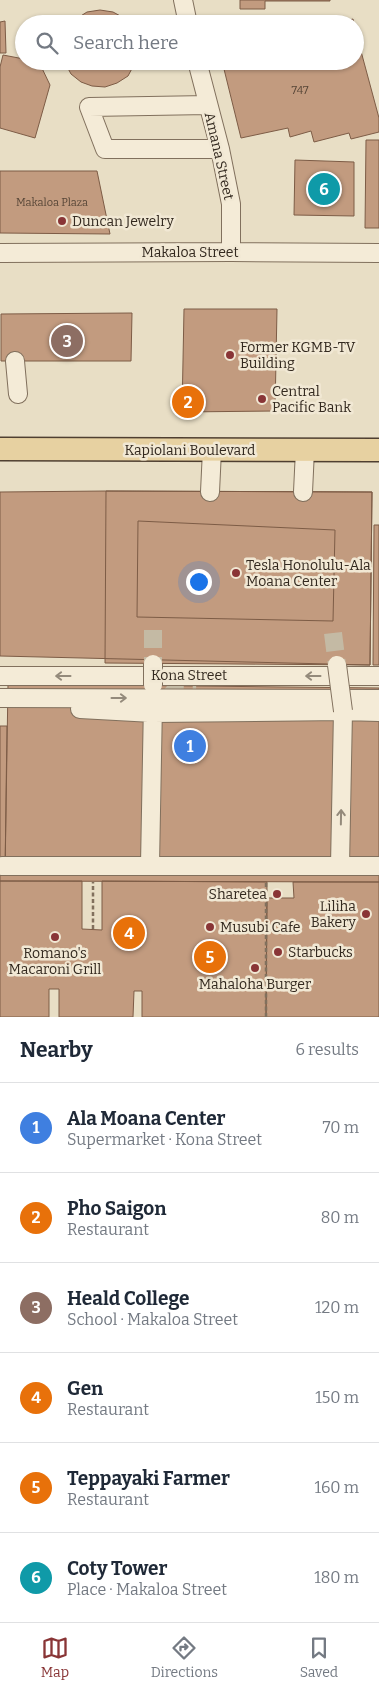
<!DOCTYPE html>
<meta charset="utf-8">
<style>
:root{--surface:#fff;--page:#f6f6f7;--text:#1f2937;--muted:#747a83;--line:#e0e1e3;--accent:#893536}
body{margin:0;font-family:Bitter,serif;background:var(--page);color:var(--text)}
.you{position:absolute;left:198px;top:581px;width:18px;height:18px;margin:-12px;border:4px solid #fff;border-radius:50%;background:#1a73e8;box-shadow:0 0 0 8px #1a73e833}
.badge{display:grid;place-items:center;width:32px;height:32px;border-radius:50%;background:var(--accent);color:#fff;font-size:16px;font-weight:700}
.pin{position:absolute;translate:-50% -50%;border:2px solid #fff;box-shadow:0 1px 5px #0006}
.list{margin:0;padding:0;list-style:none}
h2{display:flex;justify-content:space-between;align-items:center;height:65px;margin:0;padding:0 20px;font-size:21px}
h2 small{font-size:16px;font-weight:400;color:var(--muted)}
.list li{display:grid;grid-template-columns:32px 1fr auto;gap:15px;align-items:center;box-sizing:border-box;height:90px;padding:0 20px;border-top:1px solid var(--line)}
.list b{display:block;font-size:19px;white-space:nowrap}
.list p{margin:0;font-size:16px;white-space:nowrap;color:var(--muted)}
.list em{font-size:16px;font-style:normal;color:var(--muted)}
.icon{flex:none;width:28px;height:28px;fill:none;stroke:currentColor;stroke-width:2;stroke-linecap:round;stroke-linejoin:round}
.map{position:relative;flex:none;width:379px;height:1017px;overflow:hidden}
.search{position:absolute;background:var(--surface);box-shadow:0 1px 4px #0004;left:15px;right:15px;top:15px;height:55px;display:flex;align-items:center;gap:12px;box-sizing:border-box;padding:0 18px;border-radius:28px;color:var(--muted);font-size:19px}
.sheet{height:605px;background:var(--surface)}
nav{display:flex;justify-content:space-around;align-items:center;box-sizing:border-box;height:70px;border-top:1px solid var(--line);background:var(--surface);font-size:14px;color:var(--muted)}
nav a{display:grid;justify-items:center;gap:2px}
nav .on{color:var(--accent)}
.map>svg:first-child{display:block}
.building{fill:#c29b7f;stroke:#7d5c46}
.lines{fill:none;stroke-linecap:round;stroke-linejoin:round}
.minor-tunnel{stroke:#c4baa4;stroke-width:18;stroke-dasharray:18 9;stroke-linecap:butt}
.minor-casing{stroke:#81705d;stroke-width:20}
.major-casing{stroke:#4f3f31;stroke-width:25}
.path{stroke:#81705d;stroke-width:2.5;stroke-dasharray:4 2.5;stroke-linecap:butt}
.minor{stroke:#f4ebd7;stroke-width:18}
.major{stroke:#e7d1a1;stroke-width:22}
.minor-bridge-casing{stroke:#81705d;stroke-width:20;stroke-linecap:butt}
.minor-bridge{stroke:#f4ebd7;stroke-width:18}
.oneway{stroke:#948a7b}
.poi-dot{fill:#893536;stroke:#f1e8d4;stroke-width:2}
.labels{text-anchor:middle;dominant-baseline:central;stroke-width:5;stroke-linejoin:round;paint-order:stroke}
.number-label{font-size:11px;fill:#574637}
.street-label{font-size:14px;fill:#33291f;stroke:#f1e8d4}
.poi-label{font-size:14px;fill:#33291f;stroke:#f1e8d4;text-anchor:start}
</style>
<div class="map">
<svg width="379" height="1017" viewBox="0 0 379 1017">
<rect width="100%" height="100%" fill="#e8dec5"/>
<path class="building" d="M240,0H330V1H265V9H240Z
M100,10L113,12L124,18L129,24H71L76,19L87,12Z
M353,19L354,24H334Z
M5,21L6,53H0V22Z
M297,21L298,24H280Z
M355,29L379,118V132L351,139L349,133L314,142L311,131L290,137L288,128L241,138L222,61H355Z
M3,55L24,59V61L39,62L50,85L35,138L0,128V67Z
M64,61H136L128,76L117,83L105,87L92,86L81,82L71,74Z
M366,140H379V228H365Z
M295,160L354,162V216L294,215Z
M0,171H97L110,234L0,233Z
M184,309H277L275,411L182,412Z
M132,313L131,361H1V314Z
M106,491L372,492L370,665L0,656V492Z
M106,491L372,492L370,665L105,663Z
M138,521L335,530L333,621L137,617Z
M374,525H379V665H373Z
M8,684L379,688V882L0,881V875H5Z
M0,726H7L5,875H0Z
M0,881H82V929L102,930V881L267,882L266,1017H142V991H134L133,1017H59V989H49V1017H0Z
M293,882H379V1017H266L267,898H294Z"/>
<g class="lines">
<path class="minor-tunnel" d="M153,630V664
M333,633L337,665
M167,686L172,690L196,691"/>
<defs>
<path id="minor" d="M183,0L188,24
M197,61L220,149L231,204V252
M208,105L89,107L105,149H220
M0,253L231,252L379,253
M15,361L18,394
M210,492L212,450
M303,492L305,450
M0,676H379
M0,698L379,699
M80,709L153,713L343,711L379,712
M150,865L153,703
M2,866H379
M340,866L343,711"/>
<path id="major" d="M0,449L379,450"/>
</defs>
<use href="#minor" class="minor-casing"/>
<use href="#major" class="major-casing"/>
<path class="path" d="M93,929V882
M266,1017V882"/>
<use href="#minor" class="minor"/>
<use href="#major" class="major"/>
<defs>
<path id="minor-bridge" d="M337,665L343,711
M153,685V664"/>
</defs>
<use href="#minor-bridge" class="minor-bridge-casing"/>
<use href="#minor-bridge" class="minor-bridge"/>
</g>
<defs><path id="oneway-shaft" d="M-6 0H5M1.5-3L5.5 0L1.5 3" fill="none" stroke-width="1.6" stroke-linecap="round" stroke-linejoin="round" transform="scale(1.25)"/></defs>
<g class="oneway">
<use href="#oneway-shaft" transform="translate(63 676) rotate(180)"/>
<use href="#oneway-shaft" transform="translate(313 676) rotate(-180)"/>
<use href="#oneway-shaft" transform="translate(119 698)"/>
<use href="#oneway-shaft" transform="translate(341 817) rotate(-89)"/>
</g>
<g class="poi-dot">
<circle cx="62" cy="221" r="5"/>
<circle cx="230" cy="355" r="5"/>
<circle cx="262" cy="399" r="5"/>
<circle cx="236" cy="573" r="5"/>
<circle cx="277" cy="894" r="5"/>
<circle cx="366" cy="914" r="5"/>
<circle cx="210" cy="927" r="5"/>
<circle cx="55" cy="937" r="5"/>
<circle cx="278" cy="952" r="5"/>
<circle cx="255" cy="968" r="5"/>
</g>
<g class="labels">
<g class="number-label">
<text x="300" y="90">747</text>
<text x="52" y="202">Makaloa Plaza</text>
</g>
<g class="street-label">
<text transform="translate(219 156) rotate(77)">Amana Street</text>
<text x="190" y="252">Makaloa Street</text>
<text x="190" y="450">Kapiolani Boulevard</text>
<text x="189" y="675">Kona Street</text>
</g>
<g class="poi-label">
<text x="72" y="221">Duncan Jewelry</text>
<text x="240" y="347">Former KGMB-TV<tspan x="240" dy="16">Building</tspan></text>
<text x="272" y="391">Central<tspan x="272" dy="16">Pacific Bank</tspan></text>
<text x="246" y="565">Tesla Honolulu-Ala<tspan x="246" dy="16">Moana Center</tspan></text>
<text x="267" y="894" text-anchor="end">Sharetea</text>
<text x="356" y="906" text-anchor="end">Liliha<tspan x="356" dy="16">Bakery</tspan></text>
<text x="220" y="927">Musubi Cafe</text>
<text x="288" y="952">Starbucks</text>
<text x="55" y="953" text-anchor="middle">Romano's<tspan x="55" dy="16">Macaroni Grill</tspan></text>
<text x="255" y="984" text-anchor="middle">Mahaloha Burger</text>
</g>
</g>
</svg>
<div class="you"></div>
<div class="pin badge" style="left:190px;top:746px;background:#3f7fe0">1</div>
<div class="pin badge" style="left:188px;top:402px;background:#e8710a">2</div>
<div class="pin badge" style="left:67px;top:341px;background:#8d6e63">3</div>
<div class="pin badge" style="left:129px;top:933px;background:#e8710a">4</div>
<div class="pin badge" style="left:210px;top:957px;background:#e8710a">5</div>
<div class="pin badge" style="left:324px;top:189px;background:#0f9aa8">6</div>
<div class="search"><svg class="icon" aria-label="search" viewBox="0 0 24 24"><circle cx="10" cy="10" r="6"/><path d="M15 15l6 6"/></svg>Search here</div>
</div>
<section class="sheet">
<h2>Nearby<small>6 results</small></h2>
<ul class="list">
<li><span class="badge" style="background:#3f7fe0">1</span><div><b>Ala Moana Center</b><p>Supermarket · Kona Street</p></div><em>70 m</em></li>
<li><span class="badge" style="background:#e8710a">2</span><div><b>Pho Saigon</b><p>Restaurant</p></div><em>80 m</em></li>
<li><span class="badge" style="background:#8d6e63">3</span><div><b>Heald College</b><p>School · Makaloa Street</p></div><em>120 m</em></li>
<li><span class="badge" style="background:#e8710a">4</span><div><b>Gen</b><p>Restaurant</p></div><em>150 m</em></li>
<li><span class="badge" style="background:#e8710a">5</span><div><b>Teppayaki Farmer</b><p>Restaurant</p></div><em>160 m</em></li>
<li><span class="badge" style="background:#0f9aa8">6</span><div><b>Coty Tower</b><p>Place · Makaloa Street</p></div><em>180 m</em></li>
</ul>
</section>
<nav>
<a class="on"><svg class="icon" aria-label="map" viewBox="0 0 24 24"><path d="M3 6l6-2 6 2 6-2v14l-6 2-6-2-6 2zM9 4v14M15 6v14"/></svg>Map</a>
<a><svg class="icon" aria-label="directions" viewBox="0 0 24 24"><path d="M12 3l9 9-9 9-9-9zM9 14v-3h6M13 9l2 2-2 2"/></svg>Directions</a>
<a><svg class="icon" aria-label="saved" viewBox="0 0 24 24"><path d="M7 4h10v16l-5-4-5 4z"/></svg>Saved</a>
</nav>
